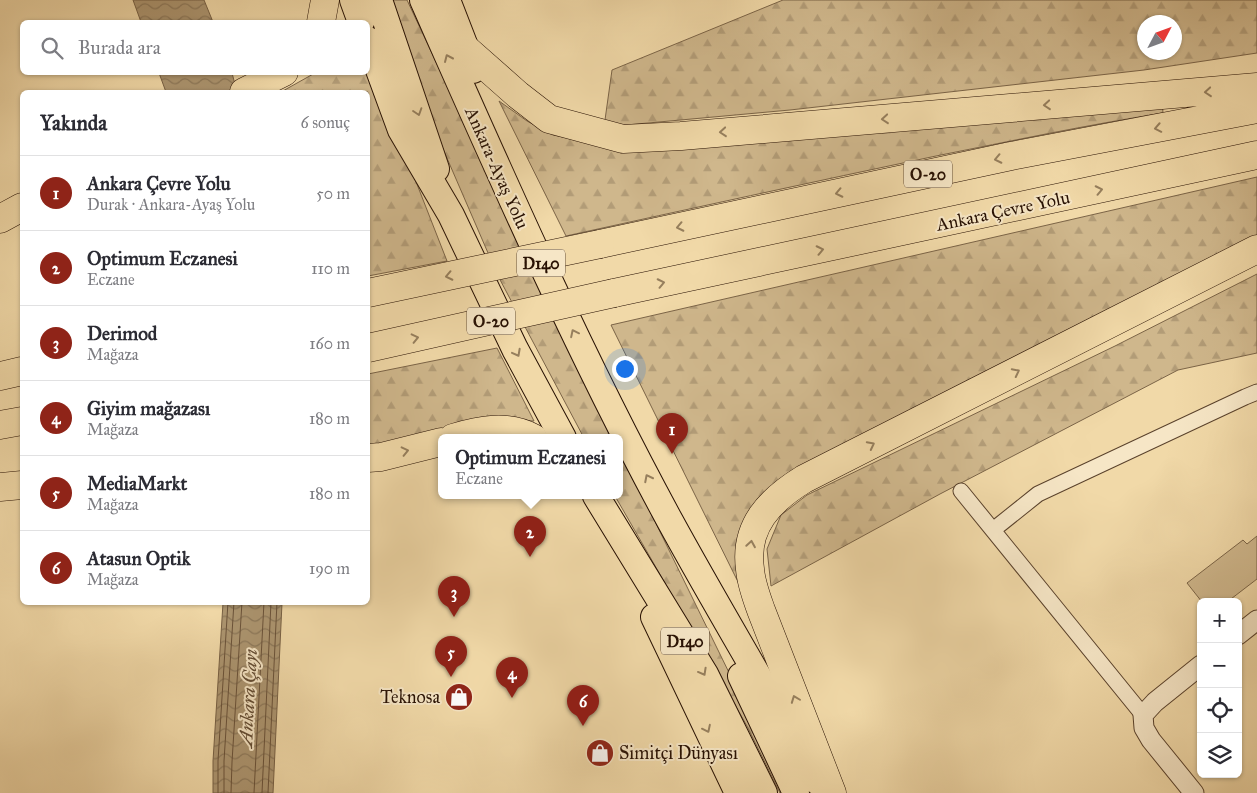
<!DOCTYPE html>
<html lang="tr">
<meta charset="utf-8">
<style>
:root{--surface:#fff;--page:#f7f7f7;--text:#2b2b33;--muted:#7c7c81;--line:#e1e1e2;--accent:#8f2418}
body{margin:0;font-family:"IM FELL Great Primer",serif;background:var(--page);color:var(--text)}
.controls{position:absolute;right:15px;bottom:15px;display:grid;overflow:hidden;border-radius:8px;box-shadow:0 1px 4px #0004}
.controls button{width:45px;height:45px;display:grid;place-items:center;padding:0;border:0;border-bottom:1px solid var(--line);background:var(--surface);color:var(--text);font:25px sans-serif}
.compass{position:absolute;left:1137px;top:15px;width:45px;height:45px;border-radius:50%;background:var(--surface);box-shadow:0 1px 4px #0004;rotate:49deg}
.you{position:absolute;left:624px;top:368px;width:18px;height:18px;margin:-12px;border:4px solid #fff;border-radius:50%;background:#1a73e8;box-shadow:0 0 0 8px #1a73e833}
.badge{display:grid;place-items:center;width:32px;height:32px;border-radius:50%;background:var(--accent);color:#fff;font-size:16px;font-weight:700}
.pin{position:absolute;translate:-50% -41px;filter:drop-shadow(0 1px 2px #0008)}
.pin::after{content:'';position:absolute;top:26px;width:18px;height:15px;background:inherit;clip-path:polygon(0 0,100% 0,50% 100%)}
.popup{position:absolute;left:438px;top:434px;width:185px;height:65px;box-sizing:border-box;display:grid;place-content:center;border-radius:8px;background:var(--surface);filter:drop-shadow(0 1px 4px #0005);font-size:16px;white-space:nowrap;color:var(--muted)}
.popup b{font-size:19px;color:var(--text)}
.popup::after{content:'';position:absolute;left:50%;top:100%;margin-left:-10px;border:10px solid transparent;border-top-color:var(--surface)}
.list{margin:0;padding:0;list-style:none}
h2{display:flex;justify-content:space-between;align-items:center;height:65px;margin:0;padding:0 20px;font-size:21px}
h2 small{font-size:16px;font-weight:400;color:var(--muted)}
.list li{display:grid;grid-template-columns:32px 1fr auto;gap:15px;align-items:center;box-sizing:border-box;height:75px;padding:0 20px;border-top:1px solid var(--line)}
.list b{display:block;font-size:19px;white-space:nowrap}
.list p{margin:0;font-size:16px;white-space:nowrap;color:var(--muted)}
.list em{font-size:16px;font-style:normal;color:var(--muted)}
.icon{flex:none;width:28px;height:28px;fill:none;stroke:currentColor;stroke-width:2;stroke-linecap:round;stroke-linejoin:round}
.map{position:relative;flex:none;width:1257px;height:793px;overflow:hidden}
.search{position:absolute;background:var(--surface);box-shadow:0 1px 4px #0004;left:20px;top:20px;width:350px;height:55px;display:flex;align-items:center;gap:12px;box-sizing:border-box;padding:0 18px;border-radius:8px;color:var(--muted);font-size:19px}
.panel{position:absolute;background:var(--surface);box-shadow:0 1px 4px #0004;left:20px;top:90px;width:350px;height:515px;border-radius:8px}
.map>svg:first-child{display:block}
.forest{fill:url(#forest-firs);stroke:#7b6447;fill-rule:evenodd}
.pitch{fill:#cfb78c;stroke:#7b6447}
.water{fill:url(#water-waves);stroke:#776044}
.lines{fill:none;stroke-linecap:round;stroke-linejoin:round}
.shore{stroke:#6a5239;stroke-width:1}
.minor-casing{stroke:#5a422c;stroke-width:17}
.tertiary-casing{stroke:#5a422c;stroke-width:21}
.trunk-casing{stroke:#271002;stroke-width:28}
.motorway-casing{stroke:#271002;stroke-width:29}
.minor{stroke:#f6e6c6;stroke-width:15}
.tertiary{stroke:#f6e6c6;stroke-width:19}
.trunk{stroke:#f1d9a8;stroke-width:26}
.motorway{stroke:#f1d9a8;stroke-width:28}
.motorway-bridge-casing{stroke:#271002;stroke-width:29;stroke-linecap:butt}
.motorway-bridge{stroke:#f1d9a8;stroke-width:28}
.oneway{stroke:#967f5d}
.labels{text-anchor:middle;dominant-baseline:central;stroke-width:4;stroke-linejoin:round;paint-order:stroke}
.shield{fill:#f6e6c6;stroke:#65503d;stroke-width:1}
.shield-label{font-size:16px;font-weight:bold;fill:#271002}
.street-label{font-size:18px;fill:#271002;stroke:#f6e6c6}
.poi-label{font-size:18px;fill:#271002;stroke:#f6e6c6;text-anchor:end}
.water-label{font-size:19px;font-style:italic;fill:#634c33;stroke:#f6e6c6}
</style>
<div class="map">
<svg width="1257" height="793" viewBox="0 0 1257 793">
<defs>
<pattern id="forest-firs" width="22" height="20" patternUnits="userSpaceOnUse" patternTransform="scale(1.25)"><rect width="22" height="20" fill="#cfb78c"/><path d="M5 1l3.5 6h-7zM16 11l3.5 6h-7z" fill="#b29c77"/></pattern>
<pattern id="water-waves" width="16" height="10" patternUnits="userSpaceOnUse" patternTransform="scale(1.25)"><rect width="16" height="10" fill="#ac9570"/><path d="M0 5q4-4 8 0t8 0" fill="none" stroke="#8c785a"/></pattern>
</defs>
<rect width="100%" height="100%" fill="#f1d9a8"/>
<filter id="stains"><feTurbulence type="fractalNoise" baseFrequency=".004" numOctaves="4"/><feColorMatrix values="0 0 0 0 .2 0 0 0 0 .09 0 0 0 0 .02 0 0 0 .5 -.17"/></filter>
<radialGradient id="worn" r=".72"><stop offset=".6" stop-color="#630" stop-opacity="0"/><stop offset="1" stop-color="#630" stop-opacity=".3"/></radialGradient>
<path class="forest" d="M390,0H407L566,340L614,438H584L498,276L437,135Z
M783,0H1257V53L1144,70L790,110L604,127L612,70ZM1144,22H1174V52H1144Z
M368,59L447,261L368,276V92H281L315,73L368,72Z
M1162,99L1163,113C1087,125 1011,141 936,156C812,182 689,209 566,236L499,101L527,121L553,135L582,141Z
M1257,177V238L770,488L742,590L611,325Z
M1257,274V353L1178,370L940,494L771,586L767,549L781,515L807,495L1115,346Z
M497,348L534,421L496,419L368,448V374Z
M619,448L788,793H780L747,726L615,496H619Z"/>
<path class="pitch" d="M1257,536V579L1227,602H1202L1187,583L1243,540L1247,544Z"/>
<path class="water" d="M133,0H204L213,22H141Z
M159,73H232L237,92H166Z
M223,603H282L273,793H213V761Z"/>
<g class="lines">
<path class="shore" d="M218,793V761L228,602
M224,793V761L234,602
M231,793L232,762L242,602
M254,793L264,602
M262,793L271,602
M268,793L277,602"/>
<defs>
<path id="minor" d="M961,491L1143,715
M993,530L1038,494L1245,397L1257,392"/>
<path id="tertiary" d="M1238,635L1257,620
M1194,793L1151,740L1144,728L1143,715L1155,702L1201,665"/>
<path id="trunk" d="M353,0L361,22
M379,0L436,169
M423,0C501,176 578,352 670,521C718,609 770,694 818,782
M447,0L466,49L473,70
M368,40L401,130L451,215L515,349L563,438
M596,496L705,674L764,793
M654,617L738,793
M741,676L796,793"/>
<path id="motorway" d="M321,22L325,0
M466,49L518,95L549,119L623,139L681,136L1257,87
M244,92L284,72
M0,219L22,207
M600,244L1011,156L1257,109
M614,293L1257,155
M0,376L22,371
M0,425L22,421
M453,438C479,430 508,424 533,438
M368,458L381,457L441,442
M0,487L22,485
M832,793L761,610C756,596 751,583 750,569C744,526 770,500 804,479L1257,249"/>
</defs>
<use href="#minor" class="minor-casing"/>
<use href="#tertiary" class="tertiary-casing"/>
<use href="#trunk" class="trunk-casing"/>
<use href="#motorway" class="motorway-casing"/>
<use href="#minor" class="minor"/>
<use href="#tertiary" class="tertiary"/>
<use href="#trunk" class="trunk"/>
<use href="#motorway" class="motorway"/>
<defs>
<path id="motorway-bridge" d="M368,293L600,244
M368,348L614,293"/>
</defs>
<use href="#motorway-bridge" class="motorway-bridge-casing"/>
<use href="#motorway-bridge" class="motorway-bridge"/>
</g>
<defs><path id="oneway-chevron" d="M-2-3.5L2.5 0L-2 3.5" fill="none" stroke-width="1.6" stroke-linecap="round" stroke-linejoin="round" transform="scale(1.25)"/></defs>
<g class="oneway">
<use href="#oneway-chevron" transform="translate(448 58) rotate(-114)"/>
<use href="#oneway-chevron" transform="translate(1208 92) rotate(175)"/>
<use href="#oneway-chevron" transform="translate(1047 105) rotate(175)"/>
<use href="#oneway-chevron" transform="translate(418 112) rotate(72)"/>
<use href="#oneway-chevron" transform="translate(885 119) rotate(175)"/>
<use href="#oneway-chevron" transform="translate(1158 128) rotate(169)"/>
<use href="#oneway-chevron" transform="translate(723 132) rotate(175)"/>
<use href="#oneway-chevron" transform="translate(998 159) rotate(168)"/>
<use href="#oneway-chevron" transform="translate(1099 190) rotate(-12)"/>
<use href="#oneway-chevron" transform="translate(839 193) rotate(168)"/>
<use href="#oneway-chevron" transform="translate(680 227) rotate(168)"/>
<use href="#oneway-chevron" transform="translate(820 250) rotate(-12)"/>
<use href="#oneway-chevron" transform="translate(449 276) rotate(168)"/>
<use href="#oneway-chevron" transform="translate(661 283) rotate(-12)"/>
<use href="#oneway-chevron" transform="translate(574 333) rotate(-116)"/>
<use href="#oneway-chevron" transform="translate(415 338) rotate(-13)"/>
<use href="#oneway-chevron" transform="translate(517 353) rotate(62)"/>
<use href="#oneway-chevron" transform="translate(1016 372) rotate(-27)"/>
<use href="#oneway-chevron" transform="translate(871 445) rotate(-27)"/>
<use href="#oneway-chevron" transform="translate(405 451) rotate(-13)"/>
<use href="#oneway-chevron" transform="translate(648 478) rotate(-117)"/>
<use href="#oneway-chevron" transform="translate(751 544) rotate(-81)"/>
<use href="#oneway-chevron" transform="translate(703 672) rotate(61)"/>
<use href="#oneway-chevron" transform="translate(795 699) rotate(-111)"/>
<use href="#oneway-chevron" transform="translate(707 729) rotate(64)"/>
</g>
<defs>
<symbol id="shop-disc" viewBox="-11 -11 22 22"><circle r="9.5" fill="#8f2418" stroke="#f6e6c6"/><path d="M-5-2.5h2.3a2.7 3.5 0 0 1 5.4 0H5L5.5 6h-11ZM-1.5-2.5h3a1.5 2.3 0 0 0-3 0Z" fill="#fff"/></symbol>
</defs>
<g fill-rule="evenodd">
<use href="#shop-disc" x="443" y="681" width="32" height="32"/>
<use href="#shop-disc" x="584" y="737" width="32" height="32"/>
</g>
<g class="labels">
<g class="shield">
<rect x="904" y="160.5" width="48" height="27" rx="4"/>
<rect x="517" y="249.5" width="48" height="27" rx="4"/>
<rect x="467" y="307.5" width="48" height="27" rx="4"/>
<rect x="661" y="627.5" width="48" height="27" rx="4"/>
</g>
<g class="shield-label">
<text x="928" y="174">O-20</text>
<text x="541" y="263">D140</text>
<text x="491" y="321">O-20</text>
<text x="685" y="641">D140</text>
</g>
<g class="street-label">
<text transform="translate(497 168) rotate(66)">Ankara-Ayaş Yolu</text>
<text transform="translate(1003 211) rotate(-12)">Ankara Çevre Yolu</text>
</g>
<g class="poi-label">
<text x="440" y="697">Teknosa</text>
<text x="619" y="753" text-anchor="start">Simitçi Dünyası</text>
</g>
<g class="water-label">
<text transform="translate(248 698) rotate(-87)">Ankara Çayı</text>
</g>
</g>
<rect width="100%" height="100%" filter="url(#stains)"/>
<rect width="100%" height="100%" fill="url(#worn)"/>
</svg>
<div class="controls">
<button>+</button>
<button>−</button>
<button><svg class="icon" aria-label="locate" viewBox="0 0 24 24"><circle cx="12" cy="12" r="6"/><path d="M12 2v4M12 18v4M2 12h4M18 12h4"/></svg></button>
<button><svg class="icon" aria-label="layers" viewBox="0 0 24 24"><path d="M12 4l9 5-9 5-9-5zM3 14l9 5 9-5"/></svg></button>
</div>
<svg class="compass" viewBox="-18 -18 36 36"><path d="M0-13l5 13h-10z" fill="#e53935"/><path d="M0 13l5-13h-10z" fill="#7c7c81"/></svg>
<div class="you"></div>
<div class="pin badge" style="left:672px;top:454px">1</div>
<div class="pin badge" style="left:530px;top:557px">2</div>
<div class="popup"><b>Optimum Eczanesi</b>Eczane</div>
<div class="pin badge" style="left:454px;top:617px">3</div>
<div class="pin badge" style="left:512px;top:698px">4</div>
<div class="pin badge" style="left:451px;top:677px">5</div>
<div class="pin badge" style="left:583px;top:726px">6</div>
<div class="search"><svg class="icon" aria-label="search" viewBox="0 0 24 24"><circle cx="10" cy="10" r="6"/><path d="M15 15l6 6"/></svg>Burada ara</div>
<section class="panel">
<h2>Yakında<small>6 sonuç</small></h2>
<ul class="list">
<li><span class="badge">1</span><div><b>Ankara Çevre Yolu</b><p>Durak · Ankara-Ayaş Yolu</p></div><em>50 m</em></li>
<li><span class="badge">2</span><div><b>Optimum Eczanesi</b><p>Eczane</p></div><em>110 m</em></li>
<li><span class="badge">3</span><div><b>Derimod</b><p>Mağaza</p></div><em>160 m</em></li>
<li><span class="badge">4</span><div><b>Giyim mağazası</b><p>Mağaza</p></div><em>180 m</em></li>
<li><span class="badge">5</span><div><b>MediaMarkt</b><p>Mağaza</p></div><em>180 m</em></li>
<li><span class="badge">6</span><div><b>Atasun Optik</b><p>Mağaza</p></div><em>190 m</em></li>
</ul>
</section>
</div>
